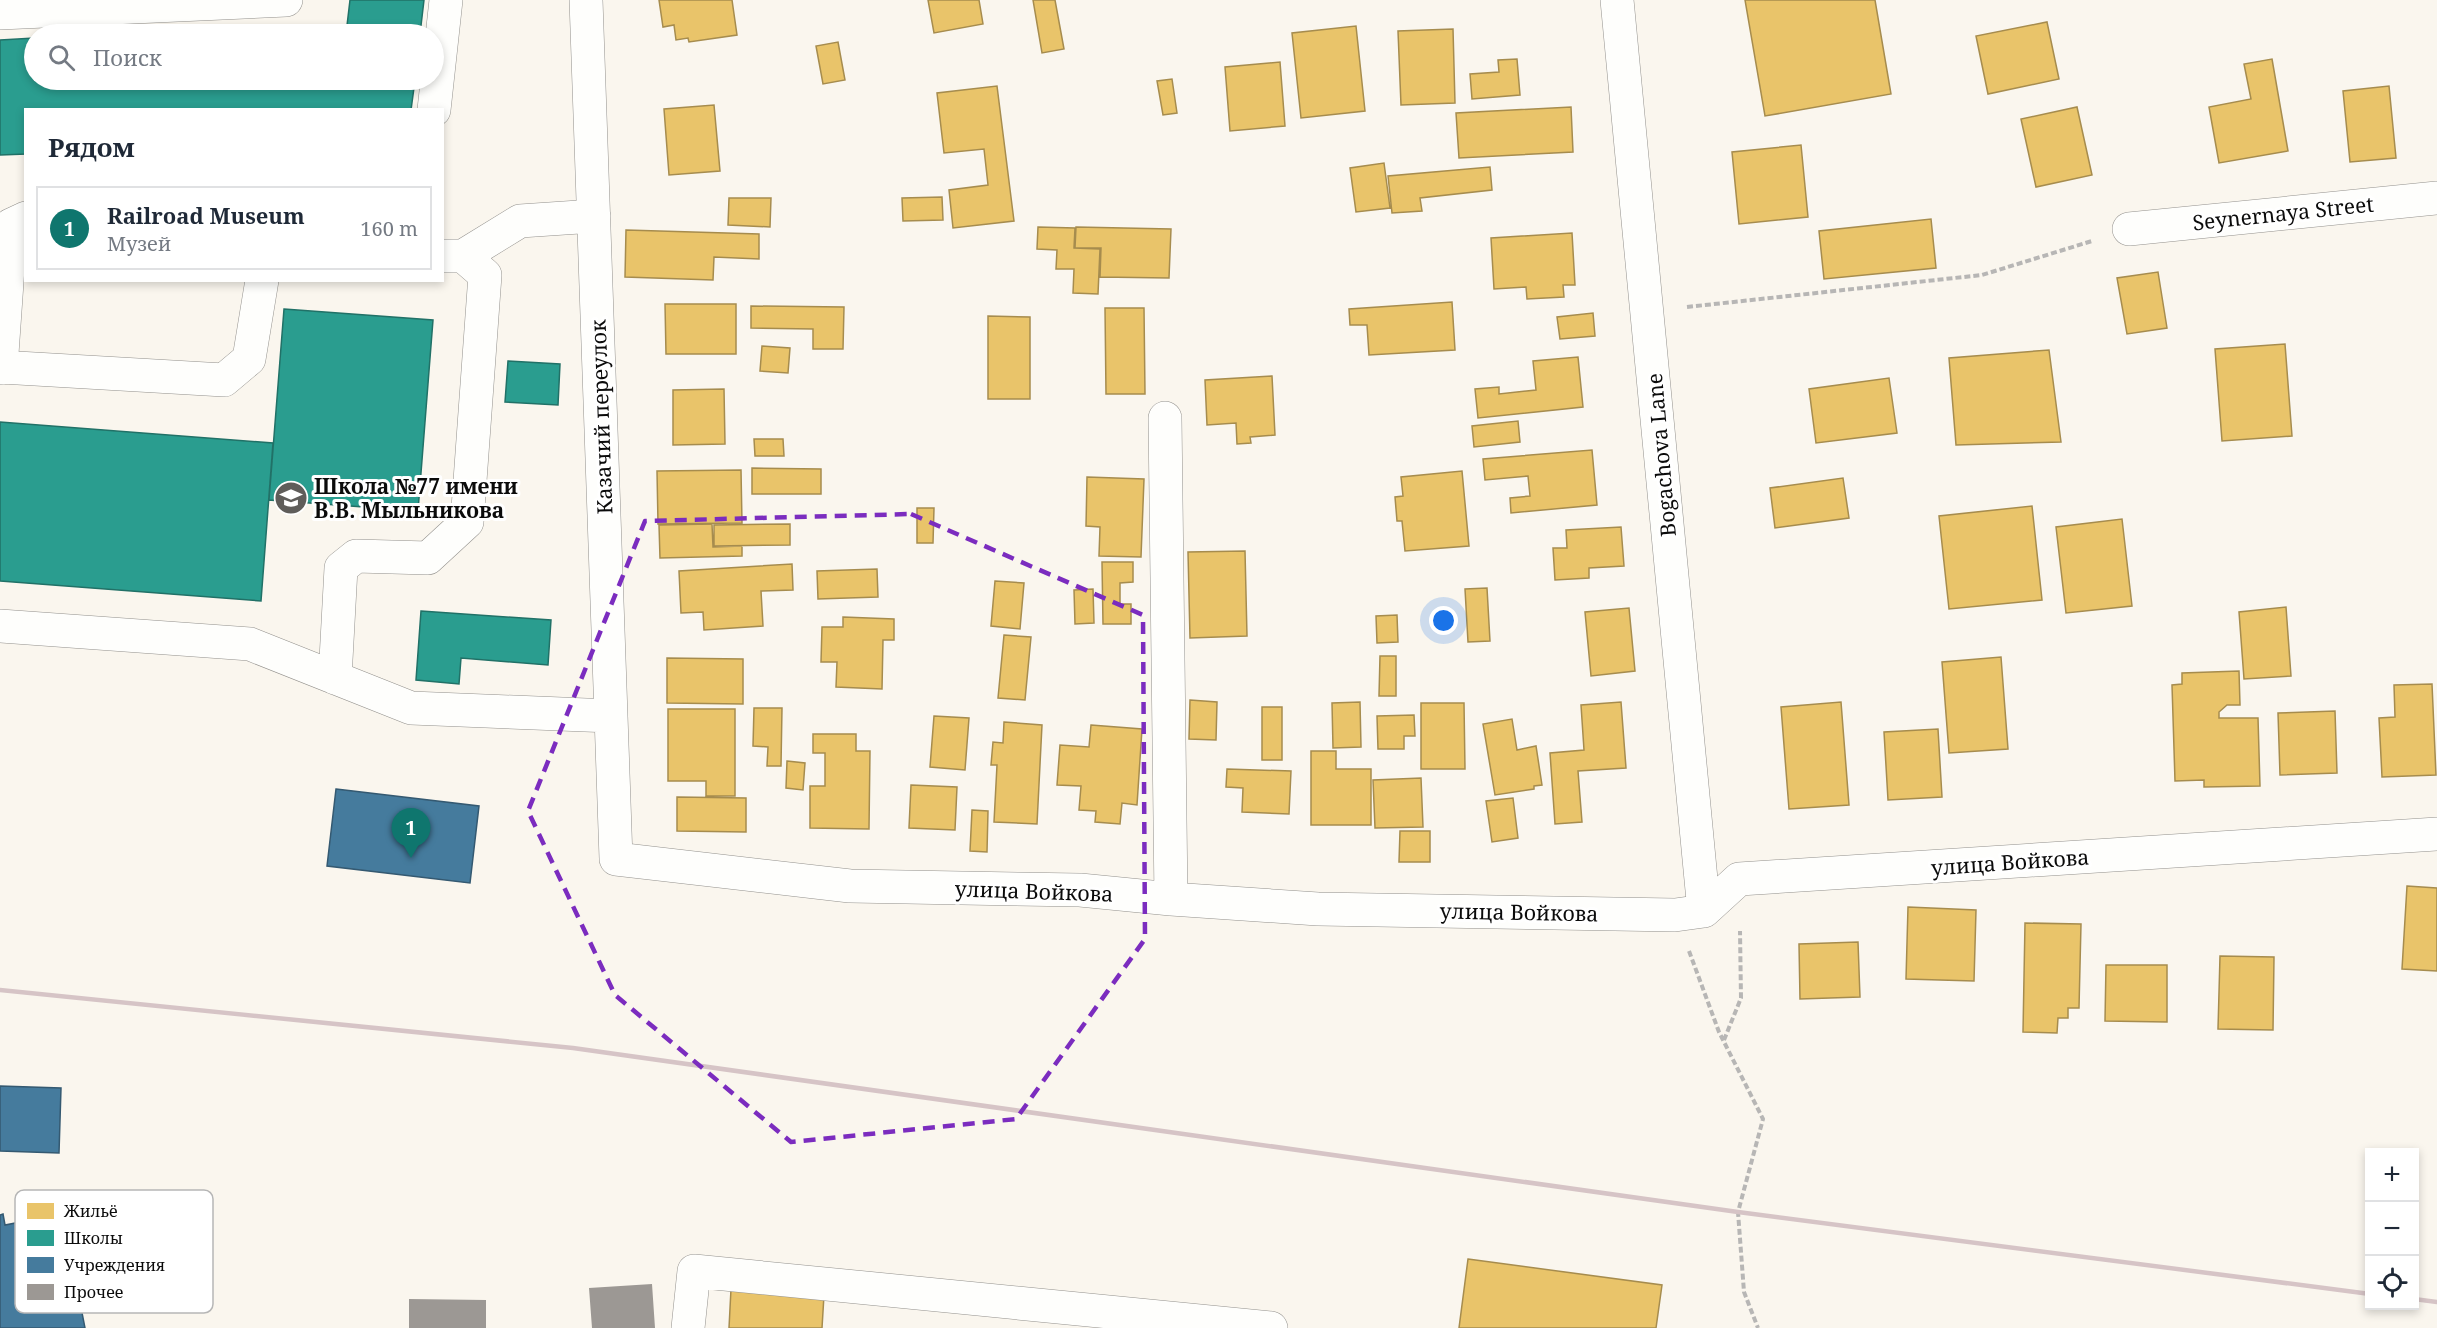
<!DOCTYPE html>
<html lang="ru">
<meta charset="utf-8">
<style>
:root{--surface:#fff;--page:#f2f2f3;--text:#1f2937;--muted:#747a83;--line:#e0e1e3;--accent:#0f766e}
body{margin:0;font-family:"Noto Serif",serif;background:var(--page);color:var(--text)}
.controls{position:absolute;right:18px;bottom:18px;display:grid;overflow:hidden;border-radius:0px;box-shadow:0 3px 9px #0003}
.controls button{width:54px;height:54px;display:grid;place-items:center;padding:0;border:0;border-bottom:2px solid var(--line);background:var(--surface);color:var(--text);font:30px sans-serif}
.you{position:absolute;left:1444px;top:621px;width:21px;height:21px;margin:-15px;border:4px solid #fff;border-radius:50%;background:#1a73e8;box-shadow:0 0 0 9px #1a73e833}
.badge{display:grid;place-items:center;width:39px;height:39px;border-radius:50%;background:var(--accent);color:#fff;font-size:20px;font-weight:700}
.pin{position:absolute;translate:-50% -50px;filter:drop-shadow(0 2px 3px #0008)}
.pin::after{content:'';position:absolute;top:32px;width:21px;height:18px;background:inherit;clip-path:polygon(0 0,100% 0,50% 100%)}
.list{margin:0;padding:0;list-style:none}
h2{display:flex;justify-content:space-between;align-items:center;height:78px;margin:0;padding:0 24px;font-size:26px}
h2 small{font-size:20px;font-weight:400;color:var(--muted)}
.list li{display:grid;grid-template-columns:39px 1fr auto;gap:18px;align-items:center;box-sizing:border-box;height:84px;margin:0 12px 12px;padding:0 12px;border:2px solid var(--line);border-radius:0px}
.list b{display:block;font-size:22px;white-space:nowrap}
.list p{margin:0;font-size:20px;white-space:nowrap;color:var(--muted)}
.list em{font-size:20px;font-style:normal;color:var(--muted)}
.icon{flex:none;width:33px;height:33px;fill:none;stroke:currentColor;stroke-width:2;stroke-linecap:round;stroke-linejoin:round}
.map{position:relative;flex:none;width:2437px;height:1328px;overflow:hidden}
.search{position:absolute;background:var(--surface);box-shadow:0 3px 9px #0003;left:24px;top:24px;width:420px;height:66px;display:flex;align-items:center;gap:15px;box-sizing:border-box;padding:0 21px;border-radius:33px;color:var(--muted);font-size:22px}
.panel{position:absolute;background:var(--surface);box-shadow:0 3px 9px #0003;left:24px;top:108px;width:420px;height:174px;border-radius:0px}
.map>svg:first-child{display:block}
.homes{fill:#e9c46a;stroke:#a68c4e;stroke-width:1.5}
.schools{fill:#2a9d8f;stroke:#217167;stroke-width:1.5}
.public{fill:#457b9d;stroke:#345971;stroke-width:1.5}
.building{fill:#9c9894}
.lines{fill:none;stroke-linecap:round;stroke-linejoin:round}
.minor-casing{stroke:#93918d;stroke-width:34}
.path{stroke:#b7b6b5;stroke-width:4;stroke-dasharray:6 3;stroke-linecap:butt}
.minor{stroke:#fefefc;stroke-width:33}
.rail{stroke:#d6c4c6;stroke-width:4.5}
.marked{fill:none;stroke:#7b2cbf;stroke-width:4.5;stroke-dasharray:12 8;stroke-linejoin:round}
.labels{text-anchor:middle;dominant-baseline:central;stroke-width:6;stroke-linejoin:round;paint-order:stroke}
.street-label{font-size:21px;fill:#0b0b0b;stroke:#fff}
.poi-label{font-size:21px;font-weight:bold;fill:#0b0b0b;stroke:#fff;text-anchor:start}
.key{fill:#fff;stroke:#b6b6b6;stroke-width:1.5}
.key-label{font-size:16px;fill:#0b0b0b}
</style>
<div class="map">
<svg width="2437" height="1328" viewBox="0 0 2437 1328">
<rect width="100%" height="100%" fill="#faf6ee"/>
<path class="homes" d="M659,0H732L737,35L689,42L688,38L676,40L674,25L663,27Z
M928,0H979L983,24L934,33Z
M1033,0H1055L1064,49L1042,53Z
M1745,0H1875L1891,94L1765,116Z
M2047,22L2059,79L1988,94L1976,36Z
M1356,26L1365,111L1301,118L1292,33Z
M1453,29L1455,103L1401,105L1398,31Z
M838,42L845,80L823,84L816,46Z
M1517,59L1520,95L1472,99L1470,74L1499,72L1498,60Z
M2272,59L2288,151L2219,163L2209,107L2251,99L2244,64Z
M1280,62L1285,126L1230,131L1225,67Z
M1172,79L1177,113L1163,115L1157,81Z
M997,86L1014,221L953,228L949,190L988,185L984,149L944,153L937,93Z
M2389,86L2396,158L2350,162L2343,91Z
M714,105L720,171L669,175L664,109Z
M1571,107L1573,152L1459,158L1456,113Z
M2077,107L2092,175L2036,187L2021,119Z
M1801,145L1808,217L1739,224L1732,152Z
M1384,163L1390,208L1356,212L1350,168Z
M1490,167L1492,190L1420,198L1422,211L1392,213L1388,176Z
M942,197L943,220L903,221L902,198Z
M729,198H771L770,227L728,225Z
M1931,219L1936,268L1824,279L1819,231Z
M1038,227L1075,228L1074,248L1100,249L1098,294L1073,293L1074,269H1056L1057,250L1037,249Z
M1076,227L1171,229L1169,278L1100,277L1101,248H1075Z
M626,230L759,234V259L714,257L713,280L625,277Z
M1572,233L1575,285H1563L1564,297L1527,299L1526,287L1494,289L1491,238Z
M2158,272L2167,328L2127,334L2117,278Z
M1452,302L1455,350L1369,355L1367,325H1350L1349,309Z
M665,304H736V354H666Z
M751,306L844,307L843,349H813V329L751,328Z
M1105,308H1144L1145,394H1106Z
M1593,313L1595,336L1560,339L1557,317Z
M988,316L1030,317V399H988Z
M2285,344L2292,436L2222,441L2215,349Z
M762,346L790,348L788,373L760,371Z
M2049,350L2061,442L1956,445L1949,358Z
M1578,357L1583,407L1478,418L1475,389L1499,387V394L1536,390L1533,361Z
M1272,376L1275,435L1250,437L1251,443L1237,444L1236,423L1207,425L1205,380Z
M1889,378L1897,433L1816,443L1809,389Z
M724,389L725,444L673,445V390Z
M1518,421L1520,442L1474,447L1472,426Z
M754,439H783L784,456H755Z
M1592,450L1597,505L1511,513L1510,498L1530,496L1528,476L1485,480L1483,459Z
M752,468L821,469V494H752Z
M741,470L742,523L658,524L657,471Z
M1462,471L1469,546L1405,551L1402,521H1397L1395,497L1403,496L1401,477Z
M1087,477L1144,479L1141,557L1099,556L1100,527L1086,526Z
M1843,478L1849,518L1775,528L1770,488Z
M2032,506L2042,600L1949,609L1939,516Z
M917,508H934L933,543H917Z
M2122,519L2132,606L2066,613L2056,527Z
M712,524L713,547L742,546V556L660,558L659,525Z
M790,524V545L714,546V525Z
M1621,527L1624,566L1589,568V578L1555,580L1553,548H1567L1566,530Z
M1245,551L1247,636L1190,638L1188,552Z
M1102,562H1133V582L1120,583V604H1131V624H1103Z
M792,564L793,590L761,591L763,626L704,630L703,612L681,613L679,571Z
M877,569L878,597L818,599L817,571Z
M995,581L1024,583L1020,629L991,626Z
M1487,588L1490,641L1468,642L1465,589Z
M1093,589L1094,623L1075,624L1074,590Z
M2286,607L2291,676L2244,679L2239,612Z
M1629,608L1635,671L1591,676L1585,612Z
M1397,615L1398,642L1377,643L1376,616Z
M843,617L894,619V640H883L882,689L836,687L837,662H821L822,627H843Z
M1004,635L1031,637L1025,700L998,698Z
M1380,656H1396V696H1379Z
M2001,657L2008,749L1949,753L1942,662Z
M667,658L743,659V704L667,703Z
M2239,671L2240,705H2227L2219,712V718H2258L2260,786L2204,787V780L2175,781L2172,685L2182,684V673Z
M2432,684L2436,775L2382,777L2379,718L2395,717L2394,685Z
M1190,700L1217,702L1216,740L1189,739Z
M1360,702L1361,747L1333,748L1332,703Z
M1621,702L1626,768L1578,771L1582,822L1555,824L1550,753L1584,750L1581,705Z
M1841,702L1849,805L1789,809L1781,707Z
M1421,703H1464L1465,769H1421Z
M1262,707H1282V760H1262Z
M754,708H782L781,766H767L768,747L753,746Z
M668,709H735V796H706V781H668Z
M2335,711L2337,773L2280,775L2278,713Z
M1414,715L1415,736H1404V749H1378L1377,716Z
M934,716L969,718L965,770L930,767Z
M1512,719L1517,750L1536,746L1542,785L1534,786V789L1495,795L1483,724Z
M1004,722L1042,725L1037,824L994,822L997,765H991L993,742L1003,743Z
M1091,725L1142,729L1137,805L1122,803L1120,824L1095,822L1096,811L1079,810L1081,786L1057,785L1060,745L1089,747Z
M1938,729L1942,797L1888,800L1884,732Z
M813,734H856V751H870L869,829L810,828V786H825V753H813Z
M1311,751H1336V769H1371V825H1311Z
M787,761L805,763L803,790L786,788Z
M1227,769L1291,771L1289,814L1242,812L1243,788L1226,787Z
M1421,778L1423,827L1375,828L1373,780Z
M911,785L957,787L955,830L909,828Z
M677,797L746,798V832L677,831Z
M1513,798L1518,838L1492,842L1486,801Z
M972,810L988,811L987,852L970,851Z
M1400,831H1430V862H1399Z
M2407,886L2437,888V971L2402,969Z
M1908,907L1976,910L1974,981L1906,979Z
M2025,923L2081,924L2079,1008H2068V1018H2058L2057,1033L2023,1032Z
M1858,942L1860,997L1800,999L1799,944Z
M2220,956L2274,957L2273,1030L2218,1029Z
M2106,965H2167V1022L2105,1021Z
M1468,1259L1662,1285L1656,1328H1459Z
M731,1289L824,1295L822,1328H729Z"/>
<path class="schools" d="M350,0H424L420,34H346Z
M279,31V34H167Z
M34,38V80H415L411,110H26V154L0,155V40Z
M284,309L433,320L418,511L269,500Z
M508,361L560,364L558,405L505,402Z
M0,422L273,443L261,601L0,581Z
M421,611L551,620L548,665L461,658L459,684L416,680Z"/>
<path class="public" d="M336,789L479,806L470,883L327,866Z
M0,1086L61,1088L59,1153L0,1151Z
M3,1214L5,1225L46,1217L60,1285L76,1282L85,1328H0V1215Z"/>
<path class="building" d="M652,1284L655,1328H592L589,1288Z
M409,1299L486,1300V1328H409Z"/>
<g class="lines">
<defs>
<path id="minor" d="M586,0L616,859L850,886L1080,890L1171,899L1318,909L1675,915L1704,911L1739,879L2437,834
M1617,0L1704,911
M0,13L286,0
M434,110L446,0
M2129,229L2437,198
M442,256H463L520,221L594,216
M0,367L224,380L249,359L262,280
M1,368L11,225L26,218
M1165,418L1171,899
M0,626L250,644L411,708L611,716
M335,678L341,568L356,556L428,558L467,522L485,275L463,256
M688,1328L694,1271L1271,1328"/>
</defs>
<use href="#minor" class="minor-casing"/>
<path class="path" d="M1687,307L1982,275L2092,241
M1689,951L1719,1032L1763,1119L1738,1212L1744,1292L1758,1328
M1724,1040L1741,998L1740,931"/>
<use href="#minor" class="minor"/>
<path class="rail" d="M0,990L573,1048L1738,1212L2370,1294
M2414,1299L2437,1302"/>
</g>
<path class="marked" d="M911,514L1143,615L1145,939L1016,1119L791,1142L615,995L528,811L645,521Z"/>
<defs>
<symbol id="school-disc" viewBox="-11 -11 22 22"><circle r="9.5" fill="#5f5d5a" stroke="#fff"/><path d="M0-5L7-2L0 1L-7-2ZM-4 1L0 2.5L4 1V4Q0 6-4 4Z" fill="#fff"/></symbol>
</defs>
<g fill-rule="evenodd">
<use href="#school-disc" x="272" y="479" width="38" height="38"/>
</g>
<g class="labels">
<g class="street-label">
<text transform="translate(2283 213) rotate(-6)">Seynernaya Street</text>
<text transform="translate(601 417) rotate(-92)">Казачий переулок</text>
<text transform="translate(1661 455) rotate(-95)">Bogachova Lane</text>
<text transform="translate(2010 862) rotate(-4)">улица Войкова</text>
<text transform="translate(1034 891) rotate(2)">улица Войкова</text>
<text transform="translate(1519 912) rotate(1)">улица Войкова</text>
</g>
<g class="poi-label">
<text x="314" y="486">Школа №77 имени<tspan x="314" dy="24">В.В. Мыльникова</tspan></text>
</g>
</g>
<rect x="15" y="1190" width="198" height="123" rx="9" class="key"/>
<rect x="27" y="1203" width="27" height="16" fill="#e9c46a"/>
<rect x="27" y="1230" width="27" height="16" fill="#2a9d8f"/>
<rect x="27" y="1257" width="27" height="16" fill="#457b9d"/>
<rect x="27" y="1284" width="27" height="16" fill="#9c9894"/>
<g class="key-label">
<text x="64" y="1217">Жильё</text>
<text x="64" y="1244">Школы</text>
<text x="64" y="1271">Учреждения</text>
<text x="64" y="1298">Прочее</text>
</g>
</svg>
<div class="controls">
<button>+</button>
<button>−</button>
<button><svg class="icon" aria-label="locate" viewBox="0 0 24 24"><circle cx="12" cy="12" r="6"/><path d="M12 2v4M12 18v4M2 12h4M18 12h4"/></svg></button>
</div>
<div class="you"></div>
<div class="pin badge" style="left:411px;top:858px">1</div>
<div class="search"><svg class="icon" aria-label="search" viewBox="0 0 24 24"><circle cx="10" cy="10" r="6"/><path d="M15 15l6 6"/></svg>Поиск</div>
<section class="panel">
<h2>Рядом<small></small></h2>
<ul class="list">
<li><span class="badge">1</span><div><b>Railroad Museum</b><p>Музей</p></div><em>160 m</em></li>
</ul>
</section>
</div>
